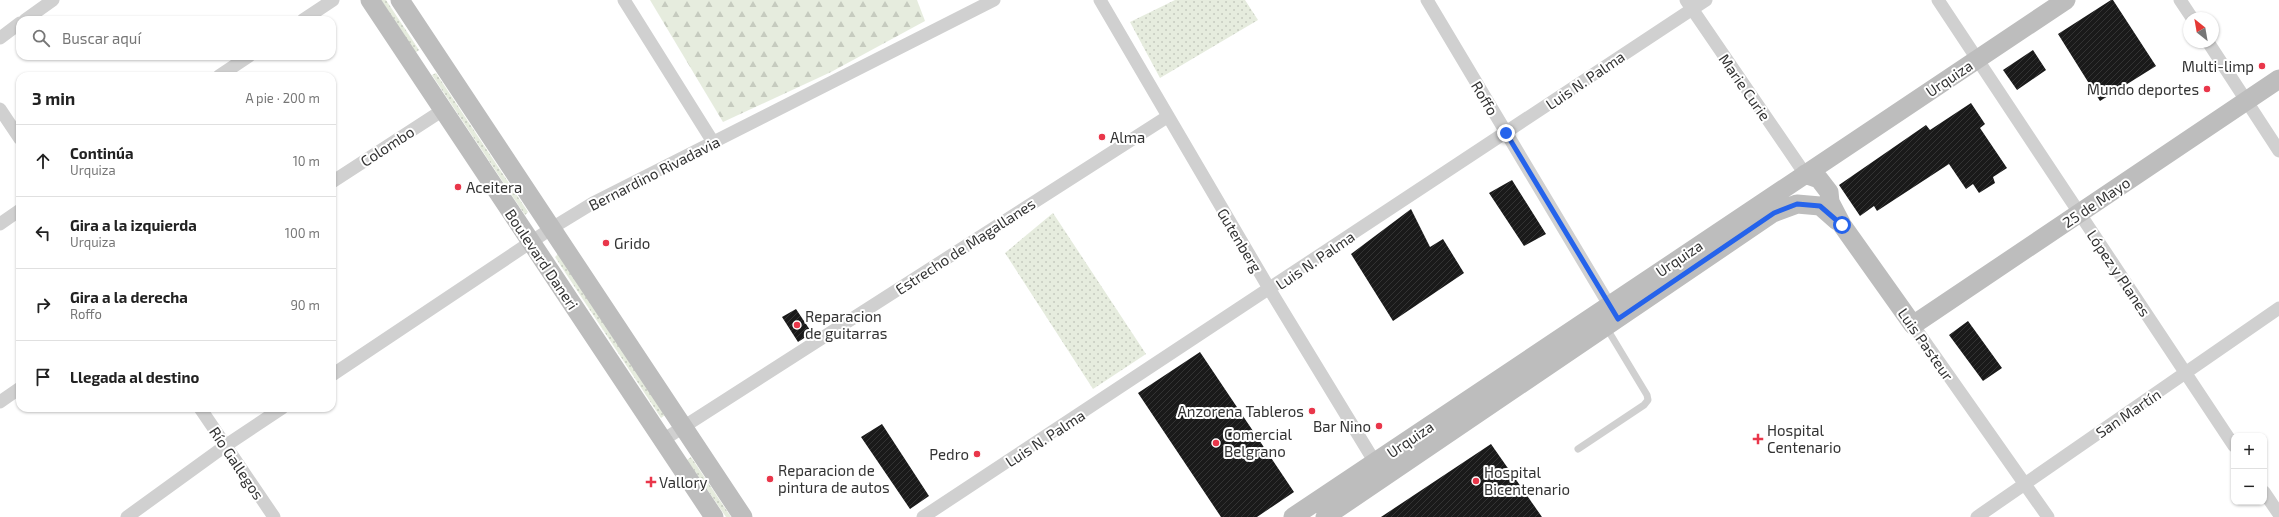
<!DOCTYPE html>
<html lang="es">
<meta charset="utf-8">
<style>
:root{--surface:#fff;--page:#f6f6f6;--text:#222;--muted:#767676;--line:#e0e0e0}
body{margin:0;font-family:"Exo 2",sans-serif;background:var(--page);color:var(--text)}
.controls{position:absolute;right:12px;bottom:12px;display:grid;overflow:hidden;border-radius:8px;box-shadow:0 1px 3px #0004}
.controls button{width:36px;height:36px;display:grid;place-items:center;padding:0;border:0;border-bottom:1px solid var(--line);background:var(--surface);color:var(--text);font:20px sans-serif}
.compass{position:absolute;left:2183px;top:12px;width:36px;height:36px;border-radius:50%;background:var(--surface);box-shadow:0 1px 3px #0004;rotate:329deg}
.stop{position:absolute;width:12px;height:12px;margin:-9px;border:3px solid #2563eb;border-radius:50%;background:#fff}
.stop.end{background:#2563eb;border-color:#fff;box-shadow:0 1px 4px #0008}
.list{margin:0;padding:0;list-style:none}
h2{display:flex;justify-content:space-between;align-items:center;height:52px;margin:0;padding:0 16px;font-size:17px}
h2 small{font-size:13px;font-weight:400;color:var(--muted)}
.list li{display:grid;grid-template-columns:26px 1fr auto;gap:12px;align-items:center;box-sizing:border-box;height:72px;padding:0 16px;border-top:1px solid var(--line)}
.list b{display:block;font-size:15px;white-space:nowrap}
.list p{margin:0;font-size:13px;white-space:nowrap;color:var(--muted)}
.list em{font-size:13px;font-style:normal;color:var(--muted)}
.icon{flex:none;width:22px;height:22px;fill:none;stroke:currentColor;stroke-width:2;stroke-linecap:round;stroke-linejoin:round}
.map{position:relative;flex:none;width:2279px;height:517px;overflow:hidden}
.search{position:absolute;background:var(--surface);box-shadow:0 1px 3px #0004;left:16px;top:16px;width:320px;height:44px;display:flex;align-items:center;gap:10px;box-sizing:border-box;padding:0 14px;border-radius:12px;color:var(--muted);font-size:15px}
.panel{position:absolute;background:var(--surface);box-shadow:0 1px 3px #0004;left:16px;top:72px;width:320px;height:340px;border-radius:12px}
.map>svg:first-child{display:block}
.grass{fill:url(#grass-dots)}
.forest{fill:url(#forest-firs)}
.building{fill:url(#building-hatch)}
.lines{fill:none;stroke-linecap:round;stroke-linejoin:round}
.lane{stroke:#d0d0d0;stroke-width:7}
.street{stroke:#d0d0d0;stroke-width:13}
.secondary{stroke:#bdbdbd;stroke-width:19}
.route{stroke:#2563eb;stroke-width:5}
.poi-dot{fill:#e9364a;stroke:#fff;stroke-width:1.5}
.labels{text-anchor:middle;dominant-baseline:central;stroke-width:4;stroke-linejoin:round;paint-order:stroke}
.poi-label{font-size:15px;fill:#333;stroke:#fff;text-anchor:start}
.street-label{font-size:15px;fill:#333;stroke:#fff}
</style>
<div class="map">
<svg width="2279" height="517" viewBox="0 0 2279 517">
<defs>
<pattern id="grass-dots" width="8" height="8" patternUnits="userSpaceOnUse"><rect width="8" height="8" fill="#e6ecde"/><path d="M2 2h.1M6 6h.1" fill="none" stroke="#c6cbbf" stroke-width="1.8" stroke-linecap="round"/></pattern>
<pattern id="forest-firs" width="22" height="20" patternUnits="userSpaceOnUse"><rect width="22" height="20" fill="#e6ecde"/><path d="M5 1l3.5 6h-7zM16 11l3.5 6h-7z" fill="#c6cbbf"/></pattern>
<pattern id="building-hatch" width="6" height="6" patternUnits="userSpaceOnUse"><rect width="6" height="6" fill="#1a1a1a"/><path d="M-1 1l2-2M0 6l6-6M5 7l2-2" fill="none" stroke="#333"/></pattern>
</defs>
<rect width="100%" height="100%" fill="#fff"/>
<path class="grass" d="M381,0H386L419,50L415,53Z
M1175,0H1245L1258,20L1160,78L1130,22Z
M436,73L528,212L525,215L432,75Z
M1053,213L1146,354L1093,389L1005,253Z
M558,254L665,415L661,418L555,257Z
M691,457L731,517H726L687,460Z"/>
<path class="forest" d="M650,0H917L925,21L831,72L723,122Z"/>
<path class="building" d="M2111,0H2113L2156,66L2100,101L2058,34Z
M2033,50L2046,70L2017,90L2003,70Z
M1971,103L1985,124L1980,128L2007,168L1993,177L1995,183L1979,193L1973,184L1966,189L1949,164L1877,211L1874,206L1860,216L1839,185L1926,125L1930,130Z
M1512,180L1546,234L1524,246L1489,193Z
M1411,209L1430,247L1443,239L1464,273L1393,321L1351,254Z
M796,309L812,333L798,342L782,317Z
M1968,321L2002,368L1983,381L1949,335Z
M1200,352L1294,492L1257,517H1221L1138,393Z
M882,424L929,496L910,509L861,437Z
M1491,444L1542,517H1381Z"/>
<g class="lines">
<path class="lane" d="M1578,449L1644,405L1648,400L1647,395L1606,327"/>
<path class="street" d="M624,0L713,142
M1100,0L1270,290L1379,469
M1427,0L1614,313
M1686,0L1805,174
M1938,0L2234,446
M2180,0L2192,18
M25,20L53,0
M303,20L333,0
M0,38L20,23
M2208,42L2279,151
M219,76L249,56
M0,109L20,139
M332,182L443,110
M0,224L20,210
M1913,325L2048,517
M332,375L552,228L593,203L994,0
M0,402L20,388
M200,408L274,517
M663,440L1167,117
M2264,492L2279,514
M127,517L225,446L282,408
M923,517L1706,0
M1977,517L2279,308"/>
<path class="secondary" d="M370,0L714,517
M400,0L743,517
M1805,174L1819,179L1829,192L1830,202L1842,225L1913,325L2279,79
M1293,517L2066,0
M1325,517L1773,213L1797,204L1820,206L1837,221"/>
</g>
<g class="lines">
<path class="route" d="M1506,133L1618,319L1774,213L1797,204L1820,206L1842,225"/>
</g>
<g class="poi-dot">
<circle cx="2262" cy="66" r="4"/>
<circle cx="2207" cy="89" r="4"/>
<circle cx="1102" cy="137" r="4"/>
<circle cx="458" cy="187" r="4"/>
<circle cx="606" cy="243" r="4"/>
<circle cx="797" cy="325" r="4"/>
<circle cx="1312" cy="411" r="4"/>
<circle cx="1379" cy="426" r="4"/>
<path d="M1756 433h4v4h4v4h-4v4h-4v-4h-4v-4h4z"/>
<circle cx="1216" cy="443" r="4"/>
<circle cx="977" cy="454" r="4"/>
<circle cx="770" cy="479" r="4"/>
<circle cx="1476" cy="481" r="4"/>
<path d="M649 476h4v4h4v4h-4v4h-4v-4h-4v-4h4z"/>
</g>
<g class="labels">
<g class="poi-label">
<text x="2254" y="66" text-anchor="end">Multi-limp</text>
<text x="2199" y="89" text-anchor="end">Mundo deportes</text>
<text x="1110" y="137">Alma</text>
<text x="466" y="187">Aceitera</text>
<text x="614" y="243">Grido</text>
<text x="805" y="316">Reparacion<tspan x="805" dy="17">de guitarras</tspan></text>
<text x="1304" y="411" text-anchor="end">Anzorena Tableros</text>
<text x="1371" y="426" text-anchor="end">Bar Nino</text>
<text x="1767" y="430">Hospital<tspan x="1767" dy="17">Centenario</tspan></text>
<text x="1224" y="434">Comercial<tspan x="1224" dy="17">Belgrano</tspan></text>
<text x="969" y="454" text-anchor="end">Pedro</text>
<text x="778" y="470">Reparacion de<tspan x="778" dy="17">pintura de autos</tspan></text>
<text x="1484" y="472">Hospital<tspan x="1484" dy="17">Bicentenario</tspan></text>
<text x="659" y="482">Vallory</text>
</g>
<g class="street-label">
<text transform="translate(1949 78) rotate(-34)">Urquiza</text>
<text transform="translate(1585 80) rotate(-34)">Luis N. Palma</text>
<text transform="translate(1745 87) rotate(55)">Marie Curie</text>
<text transform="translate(1485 98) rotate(59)">Roffo</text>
<text transform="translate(387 146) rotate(-33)">Colombo</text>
<text transform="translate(654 173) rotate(-27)">Bernardino Rivadavia</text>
<text transform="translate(2096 202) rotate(-34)">25 de Mayo</text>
<text transform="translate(1240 240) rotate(59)">Gutenberg</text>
<text transform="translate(965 246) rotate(-33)">Estrecho de Magallanes</text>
<text transform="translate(1679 258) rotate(-34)">Urquiza</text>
<text transform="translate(542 259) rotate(56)">Boulevard Daneri</text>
<text transform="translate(1315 260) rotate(-34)">Luis N. Palma</text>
<text transform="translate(2119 273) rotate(56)">López y Planes</text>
<text transform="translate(1926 344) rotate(55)">Luis Pasteur</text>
<text transform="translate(2128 413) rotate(-34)">San Martín</text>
<text transform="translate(1045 438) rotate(-33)">Luis N. Palma</text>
<text transform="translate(1410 439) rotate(-34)">Urquiza</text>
<text transform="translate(237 463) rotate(56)">Río Gallegos</text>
</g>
</g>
</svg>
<div class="controls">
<button>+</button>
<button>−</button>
</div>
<svg class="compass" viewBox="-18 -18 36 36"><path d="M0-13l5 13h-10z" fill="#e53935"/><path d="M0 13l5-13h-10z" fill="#767676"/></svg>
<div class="stop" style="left:1842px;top:225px"></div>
<div class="stop end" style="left:1506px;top:133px"></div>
<div class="search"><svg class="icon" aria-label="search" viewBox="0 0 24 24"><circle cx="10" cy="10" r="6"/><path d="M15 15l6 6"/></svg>Buscar aquí</div>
<section class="panel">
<h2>3 min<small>A pie · 200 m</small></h2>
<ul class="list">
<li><svg class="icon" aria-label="ahead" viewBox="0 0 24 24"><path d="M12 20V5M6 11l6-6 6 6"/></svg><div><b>Continúa</b><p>Urquiza</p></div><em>10 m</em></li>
<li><svg class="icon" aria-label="left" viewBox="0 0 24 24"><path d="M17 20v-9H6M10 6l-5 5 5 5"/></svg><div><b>Gira a la izquierda</b><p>Urquiza</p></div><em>100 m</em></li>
<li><svg class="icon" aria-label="right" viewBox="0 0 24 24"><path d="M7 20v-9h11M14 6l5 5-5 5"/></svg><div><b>Gira a la derecha</b><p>Roffo</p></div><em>90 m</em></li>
<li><svg class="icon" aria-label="arrive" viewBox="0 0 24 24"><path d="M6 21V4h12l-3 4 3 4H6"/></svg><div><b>Llegada al destino</b></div></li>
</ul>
</section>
</div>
